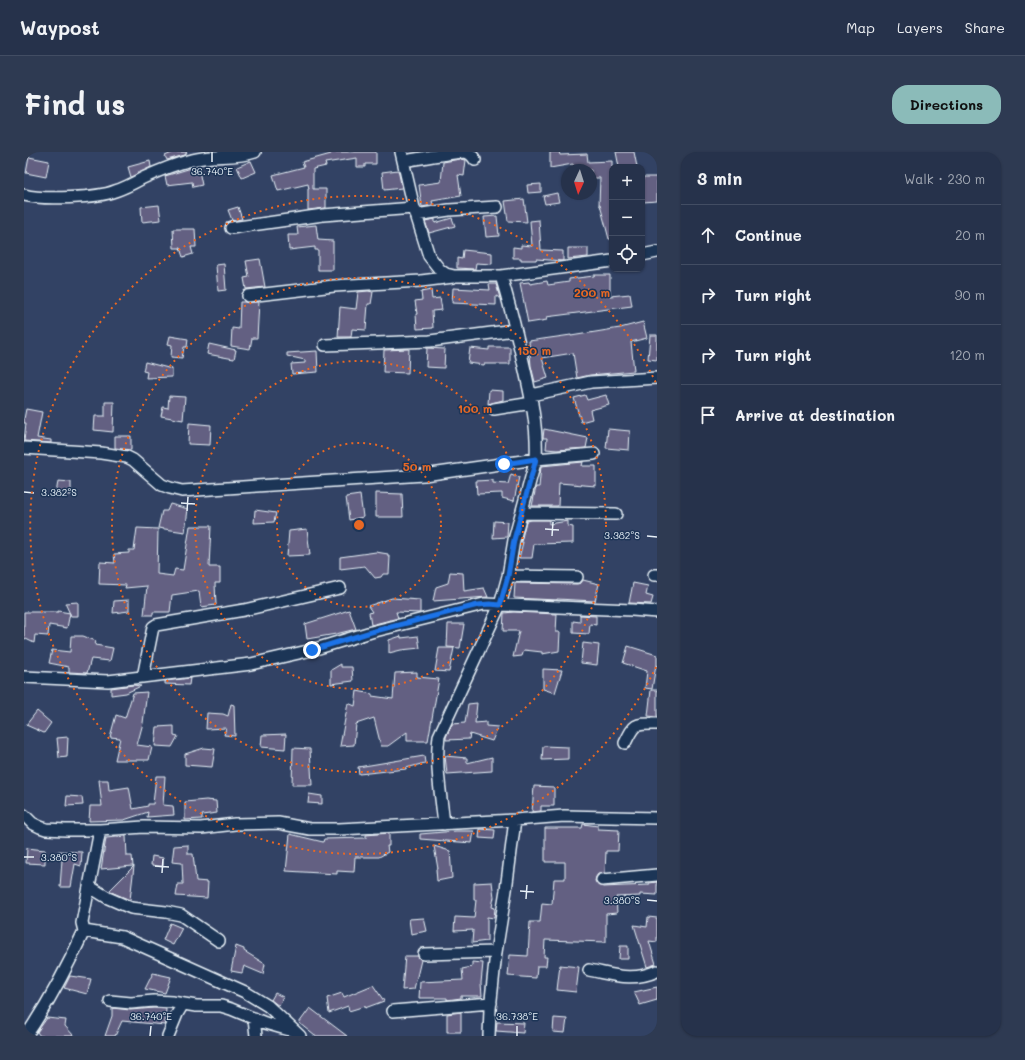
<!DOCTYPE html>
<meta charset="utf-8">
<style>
:root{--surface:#26324b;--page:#2e3a52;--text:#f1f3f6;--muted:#a4aab5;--line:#424d63;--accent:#8bbbb9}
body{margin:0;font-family:Mali,sans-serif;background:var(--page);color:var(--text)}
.controls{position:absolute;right:12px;top:12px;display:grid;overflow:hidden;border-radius:8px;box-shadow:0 1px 3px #0004}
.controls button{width:36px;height:36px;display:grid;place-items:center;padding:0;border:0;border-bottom:1px solid var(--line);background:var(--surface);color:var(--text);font:20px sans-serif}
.compass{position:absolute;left:537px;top:12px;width:36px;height:36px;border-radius:50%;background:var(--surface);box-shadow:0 1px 3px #0004;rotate:184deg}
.stop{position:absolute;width:12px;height:12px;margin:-9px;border:3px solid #1a73e8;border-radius:50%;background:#fff}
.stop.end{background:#1a73e8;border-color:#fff;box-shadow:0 1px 4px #0008}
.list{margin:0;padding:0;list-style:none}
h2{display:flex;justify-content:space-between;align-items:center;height:52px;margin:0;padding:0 16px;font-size:17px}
h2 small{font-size:13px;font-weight:400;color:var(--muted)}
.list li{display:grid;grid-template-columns:26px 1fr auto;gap:12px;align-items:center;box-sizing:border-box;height:60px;padding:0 16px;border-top:1px solid var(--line)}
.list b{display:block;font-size:15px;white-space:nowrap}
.list em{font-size:13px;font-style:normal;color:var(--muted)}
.icon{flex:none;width:22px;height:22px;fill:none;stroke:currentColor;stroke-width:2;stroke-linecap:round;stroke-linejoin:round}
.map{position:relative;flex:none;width:633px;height:884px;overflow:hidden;border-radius:16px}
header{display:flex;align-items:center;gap:24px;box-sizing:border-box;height:56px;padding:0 20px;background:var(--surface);border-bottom:1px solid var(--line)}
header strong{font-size:19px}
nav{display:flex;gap:22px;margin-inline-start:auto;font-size:14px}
.intro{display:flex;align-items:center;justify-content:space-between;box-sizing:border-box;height:96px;padding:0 24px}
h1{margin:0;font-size:28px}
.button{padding:10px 18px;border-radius:16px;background:var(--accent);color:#111;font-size:14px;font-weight:700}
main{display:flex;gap:24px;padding:0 24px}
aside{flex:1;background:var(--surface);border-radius:16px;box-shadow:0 1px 3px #0004}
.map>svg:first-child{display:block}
.building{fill:#646182;stroke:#e8f1f8}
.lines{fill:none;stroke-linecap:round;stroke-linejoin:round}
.minor-casing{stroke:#e8f1f8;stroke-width:14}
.minor{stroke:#1d3557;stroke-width:11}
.route{stroke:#1a73e8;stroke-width:5}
.ticks{fill:none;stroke:#e8f1f8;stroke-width:1.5}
.ring{fill:none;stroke:#e86824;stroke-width:2;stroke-dasharray:2 4}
.ticks-label{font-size:10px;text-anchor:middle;fill:#e8f1f8;stroke:#1d3557;stroke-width:3;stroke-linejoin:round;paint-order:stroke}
.centre{fill:#e86824;stroke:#1d3557;stroke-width:2}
.ring-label{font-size:12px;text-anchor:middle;font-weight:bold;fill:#e86824;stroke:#1d3557;stroke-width:3;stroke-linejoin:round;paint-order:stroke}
</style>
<header>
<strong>Waypost</strong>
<nav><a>Map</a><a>Layers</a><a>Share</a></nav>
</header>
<div class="intro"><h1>Find us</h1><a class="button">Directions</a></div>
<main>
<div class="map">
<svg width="633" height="884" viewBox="0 0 633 884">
<rect width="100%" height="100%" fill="#324264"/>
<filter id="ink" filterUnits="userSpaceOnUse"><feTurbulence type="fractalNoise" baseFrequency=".025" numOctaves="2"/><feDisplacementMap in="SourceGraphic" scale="8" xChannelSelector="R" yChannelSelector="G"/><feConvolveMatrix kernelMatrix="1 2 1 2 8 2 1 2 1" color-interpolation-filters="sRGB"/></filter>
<g filter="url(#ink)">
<path class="building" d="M150,0H163L161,3L143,8L141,4Z
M307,0H352V12H341V15H333V6L301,11L302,14L289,17V37H302V56L284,58V37H285L284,32L254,39L249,23L280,15L278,10L307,2Z
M526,0H535L536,3L563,2L564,10L588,9V87H585L576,53H575L576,26H567V18H550L549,12L526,16Z
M592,0H610L613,15H595Z
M5,5L25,9L22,25L2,21Z
M436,7L442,8L440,24L434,23L437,44L408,49L409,53L398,55L395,33L417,30L419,10Z
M126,9L127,15L107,25L104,15Z
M227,9L232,20L218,26L213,15Z
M174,14L178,33L169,35L168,30L143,33L141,24Z
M374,18L378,36L360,38L358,20Z
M619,25H633V49L619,50Z
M517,32V40L504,41L503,33Z
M533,41L535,50L521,52L519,44Z
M500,47L503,70L484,69L481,49Z
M135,53L137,68L118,70L117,55Z
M214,55L218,67L206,69L202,71V70L208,68L204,58Z
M473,64L475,84L462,85L460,65Z
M428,66L431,74L405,81L401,69L411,67V71Z
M515,68L517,98L539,99V109L512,107V108H497V106H489V95L497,96V93L508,94L506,69Z
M292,73L294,88L309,89V118H294V98H291V95L265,98L264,83H274L273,75Z
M149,77H171L172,95H167L169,102L159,105L156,96H150Z
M544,96H564V105L544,107Z
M439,98L468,101V112L452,111L451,117L433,116V106L438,107Z
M236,107L241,135L222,137L220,126L225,125L222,109Z
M200,112L202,138L194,139L192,113Z
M570,123H586V144L606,142L608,154L522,165L523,168L504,171L496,131L505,130L506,132L523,129L524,133L545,130V127L570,124Z
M465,132H472L476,146L472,144V153L428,151L429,136L466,138Z
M407,138L408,147L416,146L418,158L408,159L409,176L393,177L392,162H393L391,149L398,148L397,140Z
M344,139L349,140L347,152H344L342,178L328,177L327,185H314L316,155L332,157L334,140Z
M216,150H235L233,186H228L226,197L207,194L208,176L215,177Z
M619,170L623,186L607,190L610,219L566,223L553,226L549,201L518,206L524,226L511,230L507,214L505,189L547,183V184L596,176Z
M626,183H633V208L624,207Z
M146,184L164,187L163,195H160L158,206L147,205L148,193L144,192Z
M185,192L212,198L210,207L183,202Z
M465,195H486V212H460V213L444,211L446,196L465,198Z
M403,196L421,197L420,216L402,215Z
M385,197L384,221L359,220L360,198Z
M293,199L294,220L268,222L267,212L281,211V208L263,204V201Z
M121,210L148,217V225L122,226L123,220L119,219Z
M465,238L479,239V248L464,252Z
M561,243L563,248L582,243L585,253L566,258L568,267L557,270L550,246Z
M145,244L161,245L159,268L137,264L139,255L144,256Z
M81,250H90L89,280L70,278L71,264H81Z
M2,257L18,260L13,286L27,288V291L0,289L2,271H0V267Z
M165,271L187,273L186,293L164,292Z
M520,277L564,286L562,296L533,298L522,297L523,286H519Z
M584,277L606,279L605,298L582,296Z
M91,284H107V298L91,296Z
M559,310L558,314H572V334L535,331L534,354H508L512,335H515L517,314Z
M487,322L495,325L490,349L478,346V341L453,342L452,329L469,328V331L484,332Z
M34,329L47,330V343L32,342Z
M352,341L378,342L379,365H352Z
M336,343L339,365L325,368L322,345Z
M146,352L164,357L161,380L134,376L138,359H143Z
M231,358L252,361L250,370L230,371Z
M508,368H525V372L544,369V374L549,375V391L510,392L508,406H495L499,390H497L502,369Z
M470,369L484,370L483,385L469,386Z
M166,374H187L185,415H196V431H191L192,453L177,455L175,439L148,443L146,460H129V463H120L123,434L101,436L102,433L75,432L76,410L91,411L90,402L105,401V398H110L113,376L134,377L133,422L149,424L151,417L159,418Z
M283,377L286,403L263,404L265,379Z
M352,400L364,402V405H366L365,422H359L357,425L351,426L341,414L316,417V405Z
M426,420L439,421L440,439L460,436L464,445L409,449L412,435L424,431Z
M559,428L575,432L571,449L533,447V448L490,446L491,431L553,432L557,431Z
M609,431L624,434L622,443L629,445L627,452L605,451Z
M368,446L396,448V461L372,460L374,466L347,473L345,461L348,460L344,454Z
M105,448V459L89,461L90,449Z
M54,450V464H47L41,451Z
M325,458L332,477L312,482L283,487L281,472Z
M34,459L46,461L43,476L25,473L24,484L11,483L10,491L0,486V460H34Z
M490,460L533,462L532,480H536L535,499L518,502V500L500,498L498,504L489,505L495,479H479L480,461Z
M556,463L572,464V473L566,472L565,482L549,481V469L556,470Z
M424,472H440L436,496L423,495Z
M47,484H59L72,489L71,493L89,496L86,509L67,507L63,521L45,520V515L25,511L28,498L46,500Z
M377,484V486L394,484L396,496L377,498L365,501V488Z
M559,491L575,493L573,513L557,511Z
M604,494L633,503V514L632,513L628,537L621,536L623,519L599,511Z
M415,496H430L425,520L411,519Z
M317,512V515H328L329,529L307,532V518Z
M519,517L538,518L531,541L519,537Z
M393,520V525L415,527L404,589H383V580L364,594H357L350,566L332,572L330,593L316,594L324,551L331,554L333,539L348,542V544L369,547L371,521Z
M166,526L165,533L141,532V529Z
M109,533L117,534L102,541L87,543V536Z
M627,538H633V565L624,564Z
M123,540L119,571L113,593L128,595L125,608H91L96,586L86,585L92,563L101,566L109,541Z
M453,551L451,571L462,570V574L474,575L468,589L446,582L445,587L422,588V585L428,572L441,571L444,552Z
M207,552L210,553L211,584L200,583L202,576L182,577L183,561L199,562L204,564Z
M13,559L27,571L20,581L2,573Z
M150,574V583L154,584L148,595L131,594L133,575Z
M262,582L261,597L237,595L238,583Z
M44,585L43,605L35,606L33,586Z
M519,594L544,595V607L518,608Z
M180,596L191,597L188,615L161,613V602Z
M269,596L286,597L288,633H268Z
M400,604L401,611L382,616V617L335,622L334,615Z
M421,604L443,606V611L468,605V619L423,622Z
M132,624H141L139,653L149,654L150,663L123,665L124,660L100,668L65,669L66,654H78L75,628H84L85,638L105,635L109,657L124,654V652H129Z
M510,634L530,635V654H517V659L508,660Z
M285,642L298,644V652L284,651Z
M43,644L58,645L59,653L42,654Z
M182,648L192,649L193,661L178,663V667L161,668V650Z
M559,672L574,674V677L595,678L594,699H582L581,721L574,722L572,725L571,729L573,732L579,735L625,733V731L633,730V743L616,742V744L592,745L593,761L582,762V790L521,788L520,805H523L522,814H513L512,826L484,824L486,803L504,804L506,770H516L518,751L528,752L530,727H541V710H521V676H558Z
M456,677L471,678L470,687L455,686Z
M432,679H450L448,691L396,687V682Z
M365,681V694H363L364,700L355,705H331L330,720L313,719V722L262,719L266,682L299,690L300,687L342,686V683Z
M102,684L103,704H108L109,714L77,717L82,686Z
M164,693V702H169L172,729L184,730L183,746L152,744L154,732H159L158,711L148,710L150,694Z
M410,694L426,699L428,726L413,729L412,717H414Z
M3,696L21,698V712L2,711Z
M34,699L58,700L57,714L51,712L47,735H36L38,708L33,706Z
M128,704L139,706V715L127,713Z
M110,714L106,748L87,740L86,738Z
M468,730L470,745L468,755L471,756L470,766L463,765V789L448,791L449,778L430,779L431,765L450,766L452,748H450V731Z
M624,765L633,766V790L625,789L632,812L623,815L610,773L623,775Z
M400,766L403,779L387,782L385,767Z
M146,771L158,776L149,793L139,788Z
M212,794L220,797V799L241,812L239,822L220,814L218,821L207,819Z
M596,794H604V807H595Z
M381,804H394L397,808L390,837L378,838Z
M448,810L459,811L457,831L458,844H437V846L423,848V846H395L396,830L439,828L438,817L448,815Z
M536,813L555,815L552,840L533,838Z
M129,821L147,825L141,841L121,837Z
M46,824L67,827L63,842L40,836Z
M349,833L360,849L341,856V854L325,859L324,854L305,861L303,846L318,841L320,845Z
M633,835V848L616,853L610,840Z
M251,841L259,845L255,854L247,848Z
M88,856L106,858L130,856L142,857L141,873L98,869L91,884H81L88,864Z
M286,856L323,884H291L275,871Z
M437,860V880H423V862Z
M23,866L42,868L41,874L50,884H16L13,880Z
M530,866L543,867L541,881L529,880Z
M473,870L500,871L499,881L472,879Z"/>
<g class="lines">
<defs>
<path id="minor" d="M377,0L390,56L405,104L416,118L422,122L430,124H477L588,109
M379,9C392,7 430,0 441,0C446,1 449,4 451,8
M0,43C18,48 74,46 91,39C101,36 110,31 119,26C134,19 151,12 168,8C188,2 211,7 231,0
M392,63L425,58L473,55
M207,76L299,63L390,56
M618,103L633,100
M224,144L310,134L397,129L429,125
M301,193L406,189L491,178
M507,243L567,230L633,226
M470,257L508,251
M0,296L77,301L103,305L109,308L138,333L146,336L158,339L400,323L512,307L570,302
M498,361L592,362
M630,423H633
M484,424L553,425
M0,525L84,529L227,512L288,498L347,480L460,452L608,458L633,460
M119,525L129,475L132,473L220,458L316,436
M601,591C611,571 610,572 633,572
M0,663L8,671L16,675L22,677L41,678H76L120,675L177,676L211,672L254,671L286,677H315L491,668L540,664L633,666
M420,672C417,643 411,613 415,584L476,453L484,424L490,388L512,307C514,271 505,236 497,201C491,175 485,150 477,124
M76,678L58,771L60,779L98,785L221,840L244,854L276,884
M578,728L633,723
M66,735L84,746L107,756L142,760L157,763L195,789
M400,802L472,800
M565,818C591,823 608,830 633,819
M86,849L107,851L130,849L148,850L172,854H197L207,857L241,871L269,879
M369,859L467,851
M230,866L232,884
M2,884C25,850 43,816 60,779
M144,884L153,862L159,852
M465,884L466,857L472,800L482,738L491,668"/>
</defs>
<use href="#minor" class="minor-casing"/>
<use href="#minor" class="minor"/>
</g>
</g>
<g class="lines" filter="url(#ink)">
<path class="route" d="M288,498L347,480L454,453L466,452L476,453L484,424L490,388L512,307L480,312"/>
</g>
<path class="ticks" d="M188,10V0M0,340L10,341M157,351L171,352M163,359L164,345M521,377L535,378M528,384L529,370M623,384L633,385M0,705H10M131,714L145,715M138,721L139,707M496,739L510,740M502,747L503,733M623,748L633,749M126,884L127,874M493,884V874"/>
<g class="ring">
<circle cx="335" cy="373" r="82"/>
<circle cx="335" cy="373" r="164"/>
<circle cx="335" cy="373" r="247"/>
<path d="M632 515A329 329 0 1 1 632 231"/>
</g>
<g class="ticks-label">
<text x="188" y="23">36.740°E</text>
<text x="35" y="344">3.382°S</text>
<text x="598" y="387">3.382°S</text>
<text x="35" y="709">3.380°S</text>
<text x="598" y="752">3.380°S</text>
<text x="127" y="868">36.740°E</text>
<text x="493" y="868">36.738°E</text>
</g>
<circle cx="335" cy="373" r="6" class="centre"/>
<g class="ring-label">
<text x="568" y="145">200 m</text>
<text x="510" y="203">150 m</text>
<text x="451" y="261">100 m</text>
<text x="393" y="319">50 m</text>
</g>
</svg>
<div class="controls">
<button>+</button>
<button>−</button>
<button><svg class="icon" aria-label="locate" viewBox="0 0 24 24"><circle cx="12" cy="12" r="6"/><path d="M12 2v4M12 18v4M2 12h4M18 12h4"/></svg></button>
</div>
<svg class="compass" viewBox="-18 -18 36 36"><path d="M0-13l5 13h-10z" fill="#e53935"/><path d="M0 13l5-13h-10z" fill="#a4aab5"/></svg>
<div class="stop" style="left:480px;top:312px"></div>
<div class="stop end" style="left:288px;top:498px"></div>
</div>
<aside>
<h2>3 min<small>Walk · 230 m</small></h2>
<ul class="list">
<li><svg class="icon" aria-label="ahead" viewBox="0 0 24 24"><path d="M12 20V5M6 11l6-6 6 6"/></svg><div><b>Continue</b></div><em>20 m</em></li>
<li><svg class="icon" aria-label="right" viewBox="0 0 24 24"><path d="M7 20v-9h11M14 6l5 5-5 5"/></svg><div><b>Turn right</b></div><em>90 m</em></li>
<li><svg class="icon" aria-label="right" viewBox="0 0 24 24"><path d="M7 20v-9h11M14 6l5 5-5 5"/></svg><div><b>Turn right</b></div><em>120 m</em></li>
<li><svg class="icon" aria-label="arrive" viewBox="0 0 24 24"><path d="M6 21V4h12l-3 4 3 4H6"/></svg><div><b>Arrive at destination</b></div></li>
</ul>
</aside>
</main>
